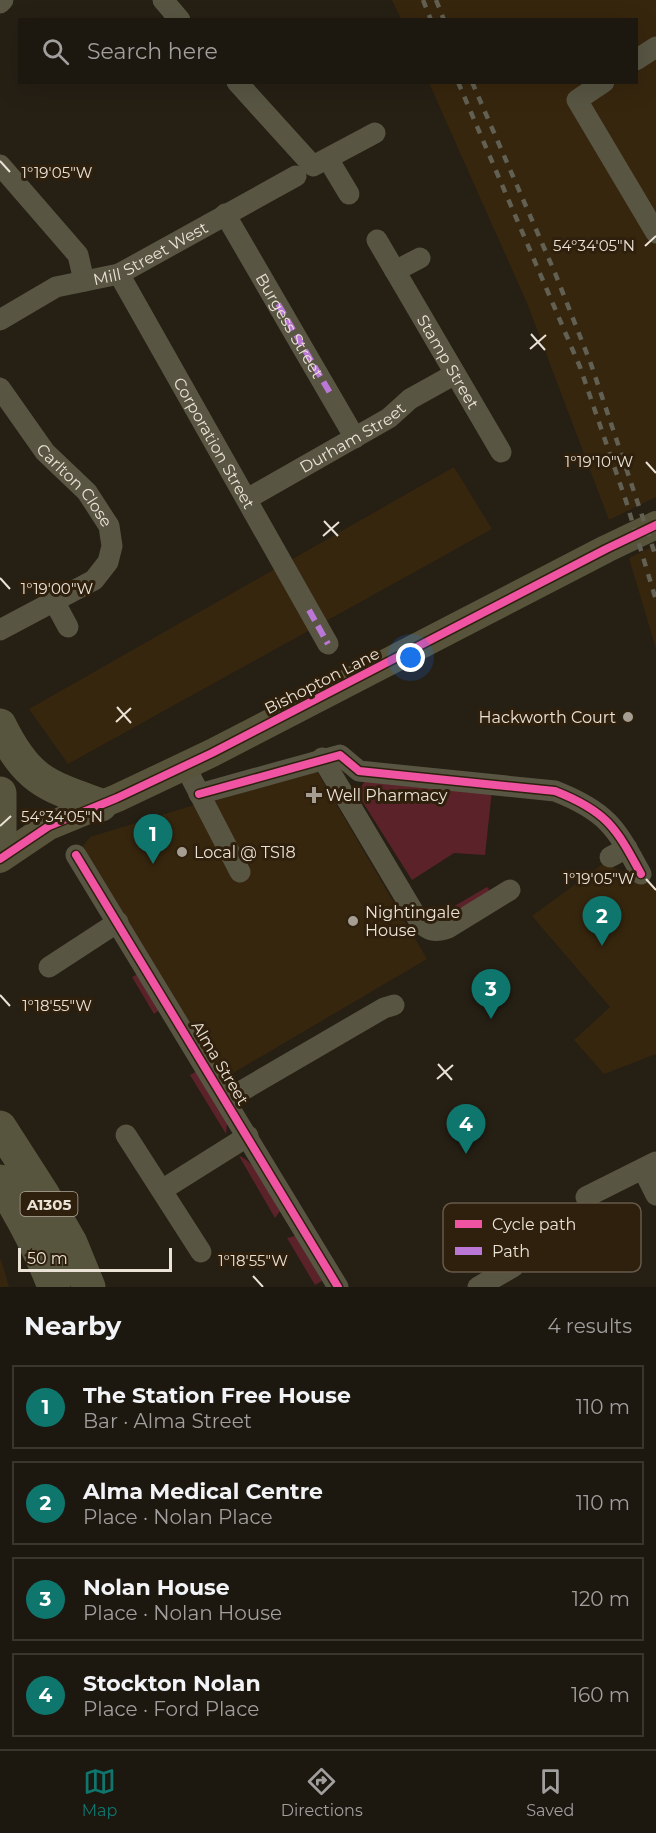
<!DOCTYPE html>
<meta charset="utf-8">
<style>
:root{--surface:#1c170f;--page:#29241d;--text:#f1f3f6;--muted:#a09f9e;--line:#3a362f;--accent:#0f766e}
body{margin:0;font-family:Montserrat,sans-serif;background:var(--page);color:var(--text)}
.scale{position:absolute;left:18px;bottom:15px;width:154px;box-sizing:border-box;padding-left:6px;border:3px solid #ebe2d6;border-top:0;font-size:16px;line-height:21px;white-space:nowrap;color:#ebe2d6;-webkit-text-stroke:4px #2e200c;paint-order:stroke}
.you{position:absolute;left:411px;top:658px;width:21px;height:21px;margin:-15px;border:4px solid #fff;border-radius:50%;background:#1a73e8;box-shadow:0 0 0 9px #1a73e833}
.badge{display:grid;place-items:center;width:39px;height:39px;border-radius:50%;background:var(--accent);color:#fff;font-size:20px;font-weight:700}
.pin{position:absolute;translate:-50% -50px;filter:drop-shadow(0 2px 3px #0008)}
.pin::after{content:'';position:absolute;top:32px;width:21px;height:18px;background:inherit;clip-path:polygon(0 0,100% 0,50% 100%)}
.list{margin:0;padding:0;list-style:none}
h2{display:flex;justify-content:space-between;align-items:center;height:78px;margin:0;padding:0 24px;font-size:26px}
h2 small{font-size:20px;font-weight:400;color:var(--muted)}
.list li{display:grid;grid-template-columns:39px 1fr auto;gap:18px;align-items:center;box-sizing:border-box;height:84px;margin:0 12px 12px;padding:0 12px;border:2px solid var(--line);border-radius:0px}
.list b{display:block;font-size:22px;white-space:nowrap}
.list p{margin:0;font-size:20px;white-space:nowrap;color:var(--muted)}
.list em{font-size:20px;font-style:normal;color:var(--muted)}
.icon{flex:none;width:33px;height:33px;fill:none;stroke:currentColor;stroke-width:2;stroke-linecap:round;stroke-linejoin:round}
.map{position:relative;flex:none;width:656px;height:1287px;overflow:hidden}
.search{position:absolute;background:var(--surface);box-shadow:0 6px 24px #0002;left:18px;right:18px;top:18px;height:66px;display:flex;align-items:center;gap:15px;box-sizing:border-box;padding:0 21px;border-radius:0px;color:var(--muted);font-size:22px}
.sheet{height:462px;background:var(--surface)}
nav{display:flex;justify-content:space-around;align-items:center;box-sizing:border-box;height:84px;border-top:2px solid var(--line);background:var(--surface);font-size:16px;color:var(--muted)}
nav a{display:grid;justify-items:center;gap:3px}
nav .on{color:var(--accent)}
.map>svg:first-child{display:block}
.built{fill:#37260e}
.green{fill:#5c222a}
.lines{fill:none;stroke-linecap:round;stroke-linejoin:round}
.street{stroke:#585543;stroke-width:21}
.secondary{stroke:#57543b;stroke-width:28}
.primary{stroke:#58553e;stroke-width:33}
.rail{stroke:#626052;stroke-width:4.5;stroke-dasharray:8 8;stroke-linecap:butt}
.quiet{stroke:#ba77d6;stroke-width:6;stroke-dasharray:12 6;stroke-linecap:butt}
.cycleway-casing{stroke:#2e200c;stroke-width:11}
.cycleway{stroke:#f153a3;stroke-width:8}
.ticks{fill:none;stroke:#ebe2d6;stroke-width:2}
.poi-dot{fill:#a69e92;stroke:#2e200c;stroke-width:2}
.labels{text-anchor:middle;dominant-baseline:central;stroke-width:6;stroke-linejoin:round;paint-order:stroke}
.shield{fill:#2e200c;stroke:#b2a899;stroke-width:1.5}
.shield-label{font-size:15px;font-weight:bold;fill:#ebe2d6}
.street-label{font-size:16px;fill:#ebe2d6;stroke:#2e200c}
.poi-label{font-size:16px;fill:#ebe2d6;stroke:#2e200c;text-anchor:start}
.key{fill:#2e200c;stroke:#675a49;stroke-width:1.5}
.key-label{font-size:16px;fill:#ebe2d6}
.ticks-label{font-size:15px;text-anchor:middle;fill:#ebe2d6;stroke:#2e200c;stroke-width:6;stroke-linejoin:round;paint-order:stroke}
</style>
<div class="map">
<svg width="656" height="1287" viewBox="0 0 656 1287">
<rect width="100%" height="100%" fill="#261f14"/>
<path class="built" d="M392,0H656V497L609,520L527,303L429,83L636,82V20L401,19Z
M454,467L492,529L68,764L29,709Z
M656,545V649L629,558Z
M315,768L427,959L216,1083L76,855L90,837Z
M604,863L655,886L656,890V1054L604,1074L574,1040L610,1007L532,916Z
M0,1258L2,1263L9,1287H0Z"/>
<path class="green" d="M365,781L492,790L485,855L454,853L412,880L357,793Z
M487,887L489,889L488,895L453,919L435,920L434,918Z
M138,974L159,1010L154,1014L132,977Z
M197,1071L227,1123L226,1134L190,1075Z
M239,1156C256,1161 270,1195 280,1211L275,1218Z
M295,1236L322,1281L315,1285L287,1238Z"/>
<g class="lines">
<g class="street">
<path d="M163,0L180,20"/>
<path d="M0,3L3,0"/>
<path d="M636,60L656,47"/>
<path d="M237,82L313,166L375,133"/>
<path d="M604,82L577,100L656,233"/>
<path d="M328,159L349,194"/>
<path d="M0,165L78,255L84,281"/>
<path id="s1" d="M225,214L355,438"/>
<path id="s2" d="M377,240L501,452"/>
<path d="M395,271L420,258"/>
<path id="s3" d="M119,274L328,644"/>
<path id="s4" d="M0,320L56,287L119,274L296,176"/>
<path id="s5" d="M0,388L45,452L87,492L109,526L112,546L108,562L94,580L0,630"/>
<path id="s6" d="M247,499L389,418L410,399L455,374"/>
<path d="M54,601L68,627"/>
<path d="M322,758L419,921C428,931 435,933 448,928L510,890"/>
<path d="M185,766L240,872"/>
<path d="M199,794L340,755L359,771L555,791C606,811 616,827 641,874"/>
<path d="M76,855L338,1287"/>
<path d="M610,857L627,848"/>
<path d="M49,967L118,922"/>
<path d="M226,1100L384,1008L394,1005"/>
<path d="M126,1135L201,1252"/>
<path d="M643,1169L656,1195"/>
<path d="M162,1190L248,1136"/>
<path d="M586,1197L656,1162"/>
<path d="M478,1287L513,1267"/>
</g>
<path class="secondary" d="M0,859L49,826L117,798L212,753L606,549L656,525"/>
<path class="primary" d="M0,725C27,780 45,785 101,805
M0,793V838
M0,1127L43,1194L71,1243L89,1287
M0,1181C21,1215 40,1250 54,1287"/>
<path class="rail" d="M423,0L431,20
M436,0L444,20
M458,82L580,367L626,501L656,600
M472,82L555,273L591,364L656,557"/>
<path class="quiet" d="M278,304L330,393
M309,610L328,644"/>
<defs>
<path id="cycleway" d="M199,794L340,755L359,771L555,791C606,811 616,827 641,874
M76,855L338,1287
M0,859L49,826L117,798L212,753L606,549L656,525"/>
</defs>
<use href="#cycleway" class="cycleway-casing"/>
<use href="#cycleway" class="cycleway"/>
</g>
<path class="ticks" d="M0,161L10,172M645,246L656,236M531,334L545,350M530,349L546,335M646,462L656,473M324,521L338,536M323,536L339,522M0,578L10,589M117,707L131,723M116,722L131,708M0,826L11,816M646,879L656,890M0,995L10,1006M438,1064L452,1080M437,1079L453,1065M253,1276L263,1287"/>
<g class="poi-dot">
<circle cx="628" cy="717" r="6"/>
<path d="M311 786h6v6h6v6h-6v6h-6v-6h-6v-6h6z"/>
<circle cx="182" cy="852" r="6"/>
<circle cx="353" cy="921" r="6"/>
</g>
<g class="labels">
<rect class="shield" x="20.5" y="1192" width="57" height="24" rx="4.5"/>
<g class="shield-label">
<text x="49" y="1204">A1305</text>
</g>
<g class="street-label">
<text stroke="none"><textPath href="#s4" startOffset="166">Mill Street West</textPath></text>
<text stroke="none"><textPath href="#s1" startOffset="129">Burgess Street</textPath></text>
<text stroke="none"><textPath href="#s2" startOffset="141">Stamp Street</textPath></text>
<text stroke="none"><textPath href="#s6" startOffset="122">Durham Street</textPath></text>
<text stroke="none"><textPath href="#s3" startOffset="194">Corporation Street</textPath></text>
<text stroke="none"><textPath href="#s5" startOffset="123">Carlton Close</textPath></text>
<text transform="translate(322 681) rotate(-27)">Bishopton Lane</text>
<text transform="translate(220 1063) rotate(59)">Alma Street</text>
</g>
<g class="poi-label">
<text x="616" y="717" text-anchor="end">Hackworth Court</text>
<text x="326" y="795">Well Pharmacy</text>
<text x="194" y="852">Local @ TS18</text>
<text x="365" y="912">Nightingale<tspan x="365" dy="18">House</tspan></text>
</g>
</g>
<rect x="443" y="1203" width="198" height="69" rx="9" class="key"/>
<rect x="455" y="1220" width="27" height="8" fill="#f153a3"/>
<rect x="455" y="1247" width="27" height="8" fill="#ba77d6"/>
<g class="key-label">
<text x="492" y="1230">Cycle path</text>
<text x="492" y="1257">Path</text>
</g>
<g class="ticks-label">
<text x="57" y="178">1°19'05"W</text>
<text x="594" y="251">54°34'05"N</text>
<text x="599" y="467">1°19'10"W</text>
<text x="57" y="594">1°19'00"W</text>
<text x="62" y="822">54°34'05"N</text>
<text x="599" y="884">1°19'05"W</text>
<text x="57" y="1011">1°18'55"W</text>
<text x="253" y="1266">1°18'55"W</text>
</g>
</svg>
<div class="scale">50 m</div>
<div class="you"></div>
<div class="pin badge" style="left:153px;top:864px">1</div>
<div class="pin badge" style="left:602px;top:946px">2</div>
<div class="pin badge" style="left:491px;top:1019px">3</div>
<div class="pin badge" style="left:466px;top:1154px">4</div>
<div class="search"><svg class="icon" aria-label="search" viewBox="0 0 24 24"><circle cx="10" cy="10" r="6"/><path d="M15 15l6 6"/></svg>Search here</div>
</div>
<section class="sheet">
<h2>Nearby<small>4 results</small></h2>
<ul class="list">
<li><span class="badge">1</span><div><b>The Station Free House</b><p>Bar · Alma Street</p></div><em>110 m</em></li>
<li><span class="badge">2</span><div><b>Alma Medical Centre</b><p>Place · Nolan Place</p></div><em>110 m</em></li>
<li><span class="badge">3</span><div><b>Nolan House</b><p>Place · Nolan House</p></div><em>120 m</em></li>
<li><span class="badge">4</span><div><b>Stockton Nolan</b><p>Place · Ford Place</p></div><em>160 m</em></li>
</ul>
</section>
<nav>
<a class="on"><svg class="icon" aria-label="map" viewBox="0 0 24 24"><path d="M3 6l6-2 6 2 6-2v14l-6 2-6-2-6 2zM9 4v14M15 6v14"/></svg>Map</a>
<a><svg class="icon" aria-label="directions" viewBox="0 0 24 24"><path d="M12 3l9 9-9 9-9-9zM9 14v-3h6M13 9l2 2-2 2"/></svg>Directions</a>
<a><svg class="icon" aria-label="saved" viewBox="0 0 24 24"><path d="M7 4h10v16l-5-4-5 4z"/></svg>Saved</a>
</nav>
